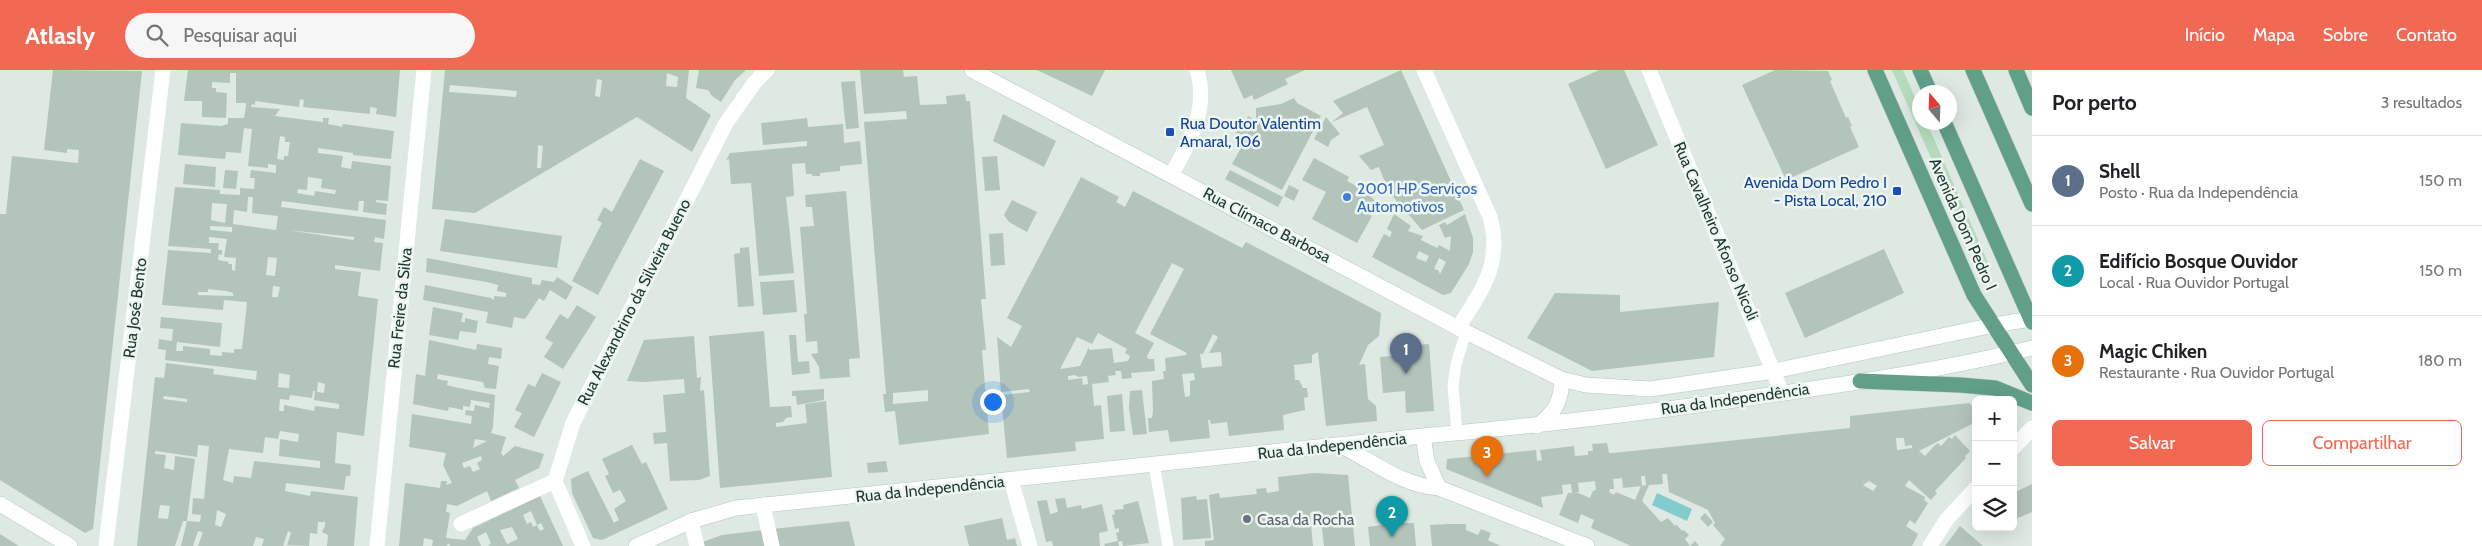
<!DOCTYPE html>
<html lang="pt">
<meta charset="utf-8">
<style>
:root{--surface:#fff;--page:#f6f6f6;--text:#202124;--muted:#757577;--line:#e0e0e0;--accent:#f26953}
body{margin:0;font-family:Cabin,sans-serif;background:var(--page);color:var(--text)}
.controls{position:absolute;right:15px;bottom:15px;display:grid;overflow:hidden;border-radius:8px;box-shadow:0 5px 20px #0002}
.controls button{width:45px;height:45px;display:grid;place-items:center;padding:0;border:0;border-bottom:1px solid var(--line);background:var(--surface);color:var(--text);font:25px sans-serif}
.compass{position:absolute;left:1912px;top:15px;width:45px;height:45px;border-radius:50%;background:var(--surface);box-shadow:0 5px 20px #0002;rotate:341deg}
.you{position:absolute;left:992px;top:331px;width:18px;height:18px;margin:-12px;border:4px solid #fff;border-radius:50%;background:#1a73e8;box-shadow:0 0 0 8px #1a73e833}
.badge{display:grid;place-items:center;width:32px;height:32px;border-radius:50%;background:var(--accent);color:#fff;font-size:16px;font-weight:700}
.pin{position:absolute;translate:-50% -41px;filter:drop-shadow(0 1px 2px #0008)}
.pin::after{content:'';position:absolute;top:26px;width:18px;height:15px;background:inherit;clip-path:polygon(0 0,100% 0,50% 100%)}
.list{margin:0;padding:0;list-style:none}
h2{display:flex;justify-content:space-between;align-items:center;height:65px;margin:0;padding:0 20px;font-size:21px}
h2 small{font-size:16px;font-weight:400;color:var(--muted)}
.list li{display:grid;grid-template-columns:32px 1fr auto;gap:15px;align-items:center;box-sizing:border-box;height:90px;padding:0 20px;border-top:1px solid var(--line)}
.list b{display:block;font-size:19px;white-space:nowrap}
.list p{margin:0;font-size:16px;white-space:nowrap;color:var(--muted)}
.list em{font-size:16px;font-style:normal;color:var(--muted)}
.actions{display:flex;gap:10px;padding:15px 20px}
.actions a{flex:1;padding:11px 0;border:1px solid var(--accent);border-radius:8px;text-align:center;font-size:18px;color:var(--accent)}
.actions .main{background:var(--accent);color:#fff}
.icon{flex:none;width:28px;height:28px;fill:none;stroke:currentColor;stroke-width:2;stroke-linecap:round;stroke-linejoin:round}
.map{position:relative;flex:none;width:2032px;height:476px;overflow:hidden}
header{display:flex;align-items:center;gap:30px;box-sizing:border-box;height:70px;padding:0 25px;background:var(--accent);color:#fff}
header strong{font-size:24px}
nav{display:flex;gap:28px;margin-inline-start:auto;font-size:18px}
.search{width:350px;height:45px;background:var(--page);display:flex;align-items:center;gap:12px;box-sizing:border-box;padding:0 18px;border-radius:28px;color:var(--muted);font-size:19px}
main{display:flex}
aside{flex:1;background:var(--surface)}
.map>svg:first-child{display:block}
.green{fill:#b5dbbc}
.water{fill:#84cbcf}
.building{fill:#b3c4bb;fill-rule:evenodd}
.lines{fill:none;stroke-linecap:round;stroke-linejoin:round}
.secondary-casing{stroke:#b0c9bd;stroke-width:16}
.primary-casing{stroke:#c0c7c5;stroke-width:16}
.lane{stroke:#fff;stroke-width:11}
.street{stroke:#fff;stroke-width:15}
.secondary{stroke:#fff;stroke-width:15}
.primary{stroke:#619f89;stroke-width:15}
.transit-dot{fill:#1a4fb4;stroke:#edf6f1;stroke-width:2}
.shop-dot{fill:#3f7fe0;stroke:#edf6f1;stroke-width:2}
.worship-dot{fill:#6b7280;stroke:#edf6f1;stroke-width:2}
.labels{text-anchor:middle;dominant-baseline:central;stroke-width:5;stroke-linejoin:round;paint-order:stroke}
.transit-label{font-size:16px;fill:#164399;stroke:#edf6f1;text-anchor:start}
.shop-label{font-size:16px;fill:#366cbe;stroke:#edf6f1;text-anchor:start}
.street-label{font-size:16px;fill:#1f382f;stroke:#edf6f1}
.worship-label{font-size:16px;fill:#5b616d;stroke:#edf6f1;text-anchor:start}
</style>
<header>
<strong>Atlasly</strong>
<div class="search"><svg class="icon" aria-label="search" viewBox="0 0 24 24"><circle cx="10" cy="10" r="6"/><path d="M15 15l6 6"/></svg>Pesquisar aqui</div>
<nav><a>Início</a><a>Mapa</a><a>Sobre</a><a>Contato</a></nav>
</header>
<main>
<div class="map">
<svg width="2032" height="476" viewBox="0 0 2032 476">
<rect width="100%" height="100%" fill="#dde9e2"/>
<path class="green" d="M1892,0H1903L1919,37L1920,52L1927,53L1989,195L1980,199Z"/>
<path class="water" d="M1657,423L1692,439L1687,451L1652,435Z"/>
<path class="building" d="M53,0L142,1L93,459L85,463L0,410V144H6L12,86L78,93L79,80L67,79V83L44,80Z
M188,0H400L396,47L376,44L377,38L370,37V44L303,37L304,30L300,29L299,37L255,31V35L252,34L251,37L280,39L275,46L323,52V48H329L328,54L338,56L342,57L343,54L394,61L391,89L353,85V83L318,78V83L343,86L341,97L351,99L352,91L391,96L388,131L376,130V132L387,134L386,145L363,142L364,131H359L358,141L282,131L281,137L386,150L384,169L375,167L374,172L383,173L380,201L335,195V199L361,202L358,226L378,229L364,366L337,362L335,393L351,395L350,406H346L344,420L286,413L285,421L310,426L311,421L358,427L354,476H327L328,465L322,462L325,456V450L324,452H318L317,464L310,463L309,476L287,475L291,463L288,461L283,476H262L264,469L256,467L253,476H198L203,462L198,461L193,476H181L187,451L200,452L201,445L192,444L193,428L204,429L209,376L198,375L197,387L155,381V384L166,385L164,398L174,400L175,386L195,389L187,451H183L175,476H137L155,307L164,308L166,293L214,299L213,304L256,310L257,301L165,290L166,280L158,279L159,269L172,271L173,259L160,258L161,247L222,253L220,277L177,272L176,281H183V276L210,279V285L222,286V282L234,283V279H242L246,242L247,232L224,230L223,240L162,235L168,180L211,183V179L168,176L175,117L220,120V124L240,125V118L254,119L255,108H250L251,100L276,103V95L268,94V98L248,96L252,59L244,58L241,83L226,82L225,89L178,85L181,53L221,56L228,54V48H244L246,36V33H236V3H230V13L212,12V18H216V22L227,23L226,48L202,47V31H184ZM280,66L285,67V72H290L288,86H284V90L277,89ZM308,107L322,109L321,118L336,120L335,124L315,121L314,126L297,123L298,119L307,120ZM248,127H253L252,143L278,146L276,160L233,154L234,140L247,142ZM212,133L227,134L225,153L211,150ZM210,156L232,157V162L210,160ZM287,160L354,167V170ZM209,167L227,169L224,187L236,188L235,201L232,200V194H228L229,192L218,190L219,184L222,185V180H218L219,173H209ZM268,187L277,188L275,206L266,205ZM273,216L280,217L278,227H272ZM208,219L226,221L233,223V226L198,225V222H208ZM279,303L290,305L289,318L278,317ZM318,312L325,314L324,323L317,322ZM313,321H315L314,330L339,334V339L315,336L314,341L284,335V341H279L280,329L289,330L290,325L312,328ZM164,326L187,329V332L163,329ZM280,361L299,364L298,372L280,369L279,386L320,391V398L254,391L251,408L234,406L233,413L223,410L229,379L263,383L265,367L278,369ZM160,435L170,436L168,449L158,448ZM217,440L226,444L221,457L215,455Z
M445,0H689L686,28L711,45L692,82L637,47L475,143L432,139ZM667,3L678,7L677,17L666,16ZM597,9L602,10L600,27L595,26ZM450,15L517,21L516,27L449,22ZM538,75L543,76L541,98H537Z
M699,0H746L735,10L721,32L712,26L708,20L696,18Z
M860,0H903L904,7L917,6L920,35L947,34L946,26L965,24L966,31H970L986,229H981L986,280H982L989,364L899,375L895,341L885,342L883,324H886L864,52L907,49L906,41L864,44ZM928,320V331L893,334V323Z
M1037,0H1105L1092,26Z
M1231,0H1305L1285,9L1288,14L1254,30L1252,25L1244,29Z
M1401,0L1464,140L1422,160L1389,122L1379,97L1371,100L1359,86L1384,75L1367,37L1332,52L1343,43L1333,31Z
M1599,0H1624L1658,75L1606,99L1568,14Z
M1775,0L1828,1L1832,10L1830,11L1846,48L1848,47L1852,56L1850,57L1859,77L1786,110L1742,15Z
M855,11L859,58L846,59L841,12Z
M1294,28L1297,33L1321,46L1282,120L1232,94L1246,69L1236,63L1238,58L1242,60L1248,46L1256,51V38L1281,34Z
M1003,44L1056,71L1044,97L993,71Z
M1326,47L1340,64L1331,70L1328,77L1314,69Z
M807,48L808,57L843,54L844,73L860,71L862,94L840,96V101L820,103V106H812V104H806L805,93L792,94L794,126L786,127L794,203L759,206L751,113L731,114L729,89L726,90L730,83L807,76V71L763,75L761,53Z
M997,86L1000,120L985,121L982,87Z
M1314,88L1349,107L1347,111L1366,121L1375,131L1368,144L1372,146L1357,173L1312,149L1326,122L1302,110Z
M640,89L664,101L598,225L572,211L602,153L597,150L604,137L612,142Z
M185,94L216,97L215,117L183,114Z
M225,100L238,101L236,119L223,118Z
M1230,100L1283,127L1278,137L1225,109Z
M1081,107L1119,127L1116,132L1125,137L1133,121L1242,178L1246,172L1381,243L1379,266L1368,275L1359,295L1365,294L1368,329L1376,336L1377,351L1326,356L1318,282L1312,285V293L1294,295L1295,310H1299L1303,318H1307L1308,327L1304,328L1305,340L1283,345L1284,360L1229,366L1227,352L1211,354L1210,350H1208L1210,368L1170,372L1168,360L1149,362L1148,348H1152L1153,341L1152,311L1164,309L1163,301H1166L1165,288L1186,285L1187,283L1150,264L1184,199L1172,193L1135,263L1154,273L1147,286L1148,289H1154L1155,301L1131,303L1132,308L1122,309L1121,301H1115L1116,305L1108,306L1109,312L1092,314L1094,336L1101,335L1104,369L1075,372L1076,381L1007,388L1001,325L1030,322L1029,319L1001,322L997,267L1011,277L1022,256L1007,248ZM1098,263L1127,279L1125,283L1130,286L1128,291L1114,293L1112,278L1089,280V277L1080,296L1060,299L1077,267L1092,274ZM1213,264L1218,267L1209,283L1221,282L1222,296L1202,298L1200,284H1203ZM1194,303L1195,310L1190,311V326L1185,327L1182,304ZM1075,305L1078,307L1087,306L1088,314L1083,315L1082,308L1068,310V306Z
M1289,115L1299,120L1294,131L1284,126Z
M846,121L860,288L849,289L850,307L820,309L819,297L811,284L818,283L817,271L806,272L804,244H807L800,157L814,156L812,137H806L805,125Z
M1012,130L1037,142L1027,162L1009,152L1004,145Z
M1394,144L1411,156L1408,161L1423,166L1421,170L1437,178L1439,175L1450,181L1451,166L1445,168L1439,155L1445,152L1447,155L1465,144L1473,168V182L1469,194L1451,223L1443,225L1372,187L1384,164L1390,167L1392,162L1387,159ZM1419,181L1429,186L1426,192L1416,188ZM1439,188L1446,192L1440,204L1438,200L1434,199Z
M445,149L562,166L557,198L440,181Z
M1003,163L1005,195L991,196L989,164Z
M749,177L754,236L738,237L734,184L740,183V178Z
M1884,179L1904,223L1805,268L1785,223Z
M427,188L532,208V214L540,215L542,210L554,212L557,207L573,217L566,230L550,220L544,231L539,228L525,249L514,247L512,258L486,253L488,242L423,230L425,215L491,228L494,230V226L506,227V223L497,221L498,215L487,212L426,202Z
M794,210L797,242L763,245L760,212Z
M1555,223L1620,225V242L1719,232L1714,287L1592,301L1527,268Z
M577,235L596,247L563,299L544,287L553,273L545,268L560,244L568,249Z
M433,237L463,243L461,252H465V248L478,251L476,263L460,261L458,270L429,265Z
M764,261L770,337L791,336L792,347L786,348L783,352L776,353V357L807,353L805,334L826,331L832,407L720,418L709,266Z
M789,265H796L798,292L809,291L810,303L792,305Z
M694,266L697,308L701,307L700,321L704,320L710,406L699,410L670,411L667,373L654,374L653,363L666,362L663,325L685,323L684,309L645,312L627,311L644,270Z
M429,270L476,280L477,274L502,278L501,289L489,287L488,294L499,296L496,319L485,318L483,312L438,304L437,309L448,311L447,315L454,317L495,325L493,357L491,363L506,367L501,383L503,386L515,376L544,384L539,398L515,410L519,418L491,431L487,421L457,436L447,434L446,442L450,443L446,468L465,470L473,458L540,426L563,476H488L491,473L486,462L477,467L481,476H450L449,473L446,476H432L433,470L424,468L423,476H399L405,413L440,418L441,411H447L446,415L452,413L443,395L446,383L409,377L412,344L471,354L472,346L465,345L466,340L474,341L475,335L489,338L490,333L471,330L470,337L463,336V340L449,337L448,341L413,334L416,304L425,306ZM475,369L487,371L473,378ZM481,386L482,390L477,393L480,399L473,402L470,396L464,398L462,393ZM531,441L537,455L541,453L544,459L540,461L537,455L533,457L531,452L527,454L523,445ZM512,457L518,469L507,474L500,460Z
M1429,274L1434,341L1406,343L1405,321L1383,323L1380,287L1401,285L1400,276Z
M542,303L561,312L534,367L514,357L522,343L515,340L528,314L535,317Z
M824,319V330L797,335L796,326H792V321Z
M1142,320L1147,364L1133,365L1129,338L1130,321Z
M1122,324L1125,361L1110,362L1107,326Z
M1969,333L1976,339V352L1919,381L1925,386L1934,376L1938,373L1941,376L1949,367L1952,369L1955,365L1970,381L1965,386L1966,388L1935,421L1937,423L1931,430L1909,410L1905,416L1925,427L1924,430L1928,433L1915,454L1910,450L1906,456L1918,464L1912,476H1720L1725,469L1713,455L1715,453L1708,440L1669,422L1667,404H1662L1663,414L1649,415L1642,431L1661,452L1668,448L1675,456L1676,454L1682,461L1684,460L1689,465L1685,469L1690,476L1695,471L1699,476H1631L1591,458L1594,450L1581,444L1578,453L1559,445L1568,423H1572L1571,414L1562,415L1563,424L1541,427L1543,438L1446,399L1447,389L1536,380L1537,391L1542,390L1540,380L1574,376L1575,386L1588,385V381H1593L1592,374L1607,373L1609,383H1613L1850,358V346ZM1896,368H1904L1905,376L1912,375V378L1897,380ZM1641,406H1645L1646,415L1641,416L1635,430L1616,422L1614,425L1609,422L1610,419H1614L1613,409L1622,408L1623,418L1642,416ZM1595,411L1596,420L1593,421L1590,428L1576,422H1579L1578,413ZM1869,411L1877,416L1873,421L1863,415Z
M632,375L642,394L646,392L668,439L602,470L593,468L572,423L571,409L588,401L614,453L619,450L614,439L626,431L620,420L613,423L605,406L609,404L602,389Z
M886,391L888,402L868,403L867,393Z
M1314,403L1348,405L1355,476H1324L1320,441L1310,443L1313,476H1205V471L1214,470L1209,425L1219,423L1220,428L1257,424L1256,419L1266,418L1267,423L1279,421L1278,407Z
M2032,414V442L2013,450V423Z
M1196,426L1197,430L1207,429L1211,468L1183,470L1181,428Z
M1065,428L1067,438L1081,435L1082,439L1102,434L1108,461L1099,463L1100,476H1053L1052,471L1046,472L1037,431L1047,430L1050,444L1058,442L1055,429Z
M1138,431L1149,473L1123,476L1122,471L1118,472L1119,476H1105L1104,474L1118,471L1116,463L1119,462V458L1115,459L1112,445L1115,444L1114,440L1124,439L1123,435Z
M1705,443L1713,452L1708,457L1700,448Z
M1002,448L1007,470L1015,468L1017,476H969L964,456Z
M849,451L855,476H775L772,459Z
M1399,453H1414L1416,476H1370L1368,457Z
M1448,454H1466V460L1478,465L1481,459L1491,463L1488,470L1501,476H1432L1430,455Z
M1960,456L1983,476H1945Z
M765,460L769,476H701L700,473L722,465Z
M0,464L19,476H0Z"/>
<g class="lines">
<defs>
<path id="secondary" d="M972,0L1466,262L1561,309L1586,315L1650,319L1774,301L1994,255L2032,249
M1537,356C1553,344 1563,331 1561,309
M1423,366L1427,391L1439,418
M1340,375C1372,391 1403,416 1439,418L1587,476
M0,434L70,476
M636,476L691,451L736,438L1423,366C1525,357 1626,345 1727,331C1829,317 1932,302 2032,278"/>
<path id="primary" d="M1875,0L1974,225L2032,315
M1920,0L1930,22
M1973,0L2032,134
M2016,0L2032,38
M1944,52L2032,252
M1860,311L1960,315L1995,318L2032,333"/>
</defs>
<use href="#secondary" class="secondary-casing"/>
<use href="#primary" class="primary-casing"/>
<path class="lane" d="M1457,363L1453,316L1456,294L1466,262
M1154,394L1168,476"/>
<path class="street" d="M1424,0L1490,147C1503,193 1482,220 1458,258
M1649,0L1782,323
M1172,104C1190,71 1209,38 1197,0
M2013,378L2032,358
M1011,410L1030,476
M763,435L772,476
M691,451L697,476
M461,454L555,411
M106,476L163,0
M377,476L424,0
M583,476L555,411L573,353L726,53L755,12L767,0
M1930,476L1947,449L1976,418"/>
<use href="#secondary" class="secondary"/>
<use href="#primary" class="primary"/>
</g>
<g class="transit-dot">
<rect x="1165" y="57" width="10" height="10" rx="2.5"/>
<rect x="1892" y="116" width="10" height="10" rx="2.5"/>
</g>
<circle class="shop-dot" cx="1347" cy="127" r="5"/>
<circle class="worship-dot" cx="1247" cy="449" r="5"/>
<g class="labels">
<g class="transit-label">
<text x="1180" y="53">Rua Doutor Valentim<tspan x="1180" dy="18">Amaral, 106</tspan></text>
<text x="1887" y="112" text-anchor="end">Avenida Dom Pedro I<tspan x="1887" dy="18">- Pista Local, 210</tspan></text>
</g>
<g class="shop-label">
<text x="1357" y="118">2001 HP Serviços<tspan x="1357" dy="18">Automotivos</tspan></text>
</g>
<g class="street-label">
<text transform="translate(1963 154) rotate(66)">Avenida Dom Pedro I</text>
<text transform="translate(1267 155) rotate(28)">Rua Clímaco Barbosa</text>
<text transform="translate(1716 161) rotate(67)">Rua Cavalheiro Afonso Nicoli</text>
<text transform="translate(634 232) rotate(-63)">Rua Alexandrino da Silveira Bueno</text>
<text transform="translate(135 238) rotate(-83)">Rua José Bento</text>
<text transform="translate(400 238) rotate(-84)">Rua Freire da Silva</text>
<text transform="translate(1735 329) rotate(-8)">Rua da Independência</text>
<text transform="translate(1332 376) rotate(-6)">Rua da Independência</text>
<text transform="translate(930 419) rotate(-6)">Rua da Independência</text>
</g>
<g class="worship-label">
<text x="1257" y="449">Casa da Rocha</text>
</g>
</g>
</svg>
<div class="controls">
<button>+</button>
<button>−</button>
<button><svg class="icon" aria-label="layers" viewBox="0 0 24 24"><path d="M12 4l9 5-9 5-9-5zM3 14l9 5 9-5"/></svg></button>
</div>
<svg class="compass" viewBox="-18 -18 36 36"><path d="M0-13l5 13h-10z" fill="#e53935"/><path d="M0 13l5-13h-10z" fill="#757577"/></svg>
<div class="you"></div>
<div class="pin badge" style="left:1406px;top:304px;background:#5c6f8a">1</div>
<div class="pin badge" style="left:1392px;top:467px;background:#0f9aa8">2</div>
<div class="pin badge" style="left:1487px;top:407px;background:#e8710a">3</div>
</div>
<aside>
<h2>Por perto<small>3 resultados</small></h2>
<ul class="list">
<li><span class="badge" style="background:#5c6f8a">1</span><div><b>Shell</b><p>Posto · Rua da Independência</p></div><em>150 m</em></li>
<li><span class="badge" style="background:#0f9aa8">2</span><div><b>Edifício Bosque Ouvidor</b><p>Local · Rua Ouvidor Portugal</p></div><em>150 m</em></li>
<li><span class="badge" style="background:#e8710a">3</span><div><b>Magic Chiken</b><p>Restaurante · Rua Ouvidor Portugal</p></div><em>180 m</em></li>
</ul>
<div class="actions"><a class="main">Salvar</a><a>Compartilhar</a></div>
</aside>
</main>
